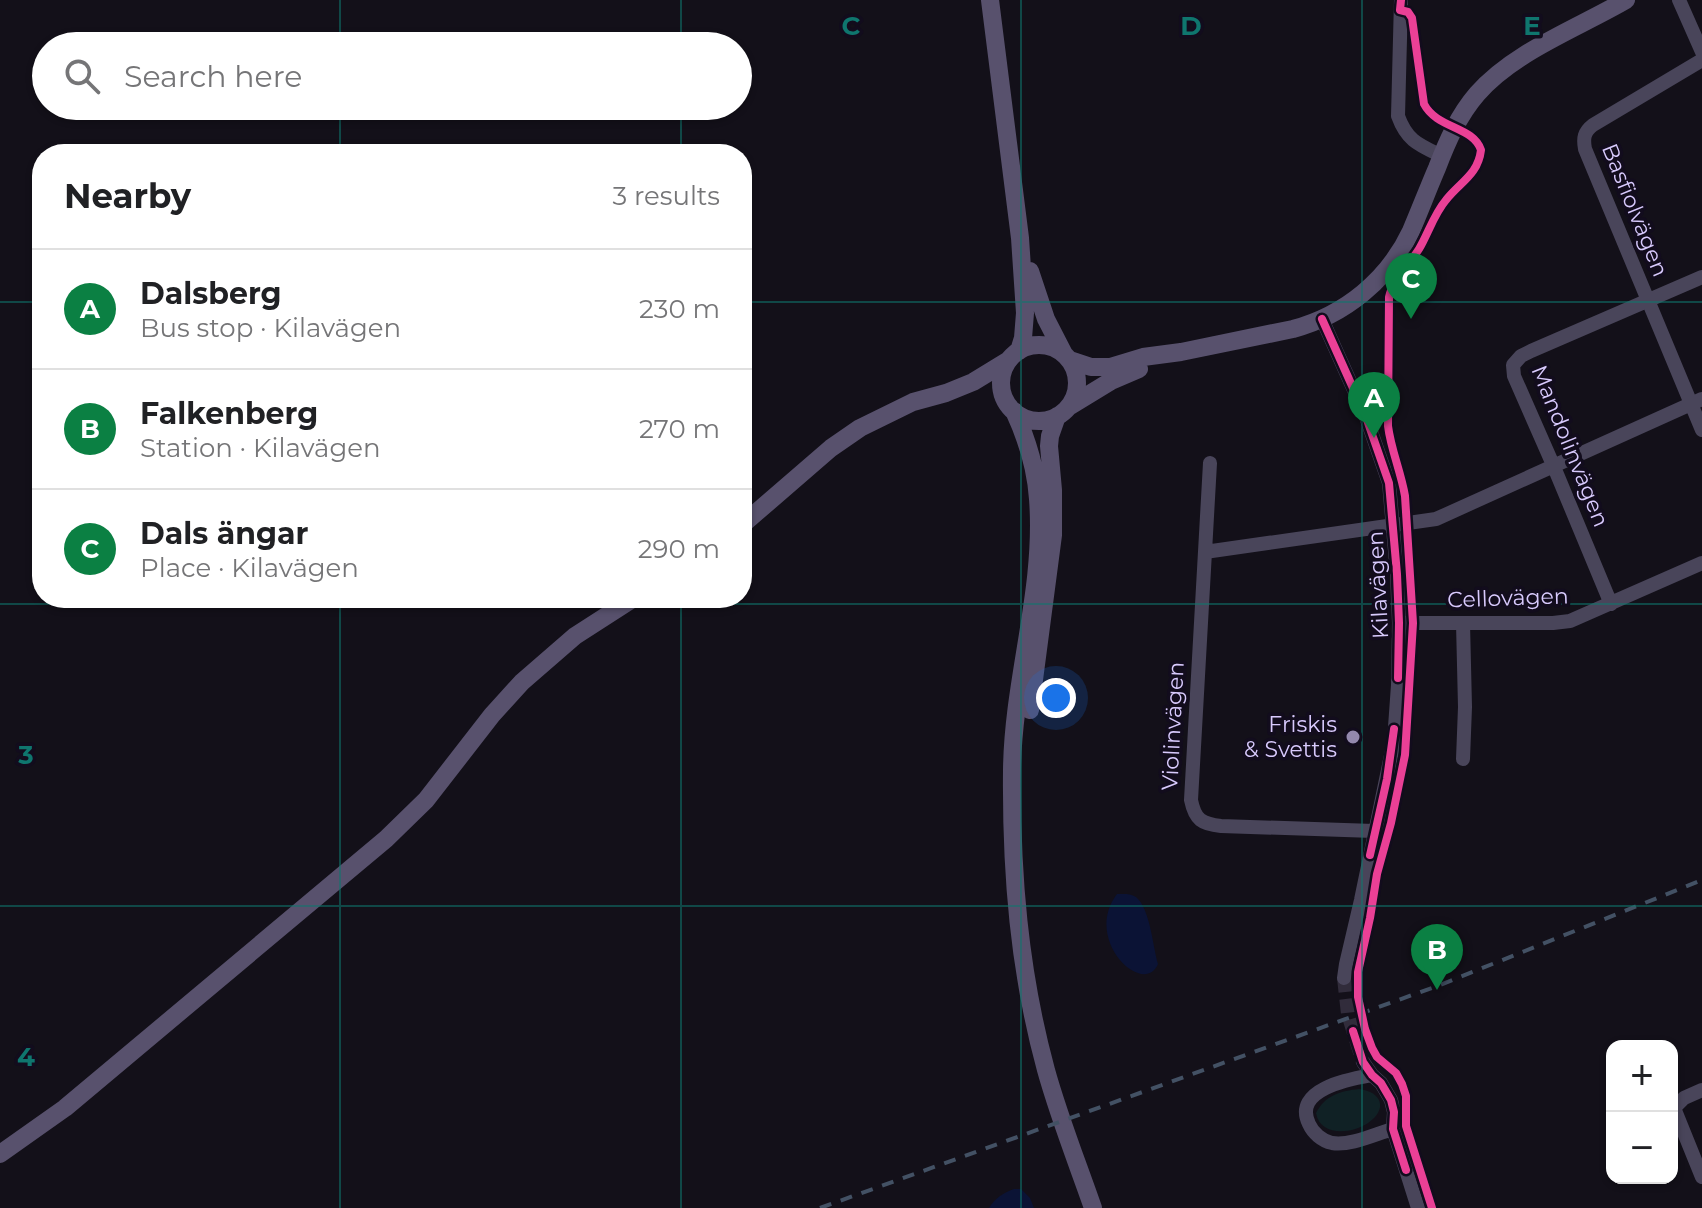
<!DOCTYPE html>
<meta charset="utf-8">
<style>
:root{--surface:#fff;--page:#f6f6f6;--text:#202124;--muted:#757577;--line:#e0e0e0;--accent:#0b8043}
body{margin:0;font-family:Montserrat,sans-serif;background:var(--page);color:var(--text)}
.controls{position:absolute;right:24px;bottom:24px;display:grid;overflow:hidden;border-radius:16px;box-shadow:0 2px 6px #0004}
.controls button{width:72px;height:72px;display:grid;place-items:center;padding:0;border:0;border-bottom:2px solid var(--line);background:var(--surface);color:var(--text);font:40px sans-serif}
.you{position:absolute;left:1056px;top:698px;width:28px;height:28px;margin:-20px;border:6px solid #fff;border-radius:50%;background:#1a73e8;box-shadow:0 0 0 12px #1a73e833}
.badge{display:grid;place-items:center;width:52px;height:52px;border-radius:50%;background:var(--accent);color:#fff;font-size:26px;font-weight:700}
.pin{position:absolute;translate:-50% -66px;filter:drop-shadow(0 2px 4px #0008)}
.pin::after{content:'';position:absolute;top:42px;width:28px;height:24px;background:inherit;clip-path:polygon(0 0,100% 0,50% 100%)}
.list{margin:0;padding:0;list-style:none}
h2{display:flex;justify-content:space-between;align-items:center;height:104px;margin:0;padding:0 32px;font-size:34px}
h2 small{font-size:26px;font-weight:400;color:var(--muted)}
.list li{display:grid;grid-template-columns:52px 1fr auto;gap:24px;align-items:center;box-sizing:border-box;height:120px;padding:0 32px;border-top:2px solid var(--line)}
.list b{display:block;font-size:30px;white-space:nowrap}
.list p{margin:0;font-size:26px;white-space:nowrap;color:var(--muted)}
.list em{font-size:26px;font-style:normal;color:var(--muted)}
.icon{flex:none;width:44px;height:44px;fill:none;stroke:currentColor;stroke-width:2;stroke-linecap:round;stroke-linejoin:round}
.map{position:relative;flex:none;width:1702px;height:1208px;overflow:hidden}
.search{position:absolute;background:var(--surface);box-shadow:0 2px 6px #0004;left:32px;top:32px;width:720px;height:88px;display:flex;align-items:center;gap:20px;box-sizing:border-box;padding:0 28px;border-radius:44px;color:var(--muted);font-size:30px}
.panel{position:absolute;background:var(--surface);box-shadow:0 2px 6px #0004;left:32px;top:144px;width:720px;height:464px;border-radius:32px}
.map>svg:first-child{display:block}
.green{fill:#102125}
.water{fill:#0b1335}
.lines{fill:none;stroke-linecap:round;stroke-linejoin:round}
.street-tunnel{stroke:#312c3b;stroke-width:14;stroke-dasharray:14 7;stroke-linecap:butt}
.street{stroke:#49455a;stroke-width:14}
.secondary{stroke:#58516d;stroke-width:18}
.rail{stroke:#435164;stroke-width:4;stroke-dasharray:12 10;stroke-linecap:butt}
.cycleway-casing{stroke:#120c1d;stroke-width:13}
.cycleway{stroke:#ea4096;stroke-width:8}
.grid{fill:none;stroke:#0f766e;stroke-width:2;stroke-opacity:0.55}
.poi-dot{fill:#9389ad;stroke:#120c1d;stroke-width:3}
.labels{text-anchor:middle;dominant-baseline:central;stroke-width:7;stroke-linejoin:round;paint-order:stroke}
.street-label{font-size:22px;fill:#d8cafd;stroke:#120c1d}
.poi-label{font-size:22px;fill:#d8cafd;stroke:#120c1d;text-anchor:end}
.grid-label{font-size:26px;text-anchor:middle;font-weight:bold;fill:#0f766e;stroke:#120c1d;stroke-width:7;stroke-linejoin:round;paint-order:stroke}
</style>
<div class="map">
<svg width="1702" height="1208" viewBox="0 0 1702 1208">
<rect width="100%" height="100%" fill="#131019"/>
<path class="green" d="M1359,1089C1382,1092 1388,1109 1368,1123C1352,1134 1320,1137 1316,1113C1325,1095 1341,1091 1359,1089Z"/>
<path class="water" d="M1117,894C1123,894 1130,893 1136,897C1150,908 1153,947 1158,964C1144,998 1082,940 1117,894Z
M1014,1189H1021L1030,1198L1034,1208H989C995,1198 1003,1193 1014,1189Z"/>
<g class="lines">
<path class="street-tunnel" d="M1344,978L1348,1014L1363,1062"/>
<path class="street" d="M1401,0L1398,116C1407,141 1419,145 1442,156
M1679,0L1702,52
M1702,60L1593,125C1584,132 1583,138 1585,149L1702,430
M1322,319L1366,417L1389,483L1397,574L1399,623L1398,685L1394,741L1361,900L1346,964L1344,978
M1210,463L1191,800C1195,820 1202,824 1221,826L1374,831
M1205,552L1436,519L1702,399
M1611,604L1554,467L1514,376L1513,365L1521,356L1531,351L1702,277
M1399,623H1553L1570,621L1702,563
M1463,759L1465,707L1463,623
M1363,1062L1372,1075L1381,1083L1391,1100L1394,1112L1393,1129L1418,1208
M1372,1075C1350,1079 1292,1089 1309,1124C1313,1133 1322,1141 1332,1143C1351,1146 1375,1134 1393,1129
M1702,1090L1684,1098L1674,1108L1702,1177"/>
<path class="secondary" d="M990,0L1020,238L1025,313L1023,338L1019,351
M1030,271L1046,319L1064,354
M1001 383a38 38 0 1 1 76 0a38 38 0 1 1-76 0Z
M1070,360L1091,367H1110L1143,357L1181,352L1293,329C1345,315 1388,280 1411,231C1420,210 1428,189 1437,168C1447,142 1458,116 1477,94C1513,52 1578,28 1626,0
M1070,406L1111,381L1139,369
M1014,411C1027,439 1036,468 1038,499C1045,590 1013,679 1012,770C1011,873 1019,971 1046,1070C1059,1117 1077,1162 1093,1208
M742,525L831,448L860,428L913,402L946,393L973,382L1009,360
M1030,710L1053,535V490L1049,446L1050,436L1057,416
M0,1154L65,1108L386,839L426,800L492,715L522,682L575,636L634,598"/>
<path class="rail" d="M820,1208L1440,985L1702,880"/>
<defs>
<path id="cycleway" d="M1401,0L1400,10L1408,12L1412,18L1424,104C1437,129 1473,126 1481,150C1478,175 1460,182 1446,200C1434,214 1428,234 1419,249C1409,265 1393,279 1389,297L1388,426C1391,450 1401,472 1405,496L1413,623L1405,755L1391,823L1377,874L1370,918L1358,972V997L1365,1029L1372,1048L1377,1057L1396,1073L1402,1084L1406,1096V1126L1432,1208
M1322,319L1366,417L1389,483L1397,574L1399,623L1398,678
M1370,855L1387,779L1394,729
M1353,1031L1363,1062L1372,1075L1381,1083L1391,1100L1394,1112L1393,1129L1406,1170"/>
</defs>
<use href="#cycleway" class="cycleway-casing"/>
<use href="#cycleway" class="cycleway"/>
</g>
<path class="grid" d="M340,0V46M681,0V46M1021,0V1208M1362,0V1208M340,106V154M681,106V154M0,302H42M742,302H1702M340,598V1208M681,598V1208M0,604H1702M0,906H1702"/>
<circle class="poi-dot" cx="1353" cy="737" r="8"/>
<g class="labels">
<g class="street-label">
<text transform="translate(1635 210) rotate(68)">Basfiolvägen</text>
<text transform="translate(1570 446) rotate(68)">Mandolinvägen</text>
<text transform="translate(1378 585) rotate(-93)">Kilavägen</text>
<text transform="translate(1508 598) rotate(-2)">Cellovägen</text>
<text transform="translate(1173 726) rotate(-87)">Violinvägen</text>
</g>
<g class="poi-label">
<text x="1337" y="724">Friskis<tspan x="1337" dy="25">&amp; Svettis</tspan></text>
</g>
</g>
<g class="grid-label">
<text x="851" y="35">C</text>
<text x="1191" y="35">D</text>
<text x="1532" y="35">E</text>
<text x="26" y="764">3</text>
<text x="26" y="1066">4</text>
</g>
</svg>
<div class="controls">
<button>+</button>
<button>−</button>
</div>
<div class="you"></div>
<div class="pin badge" style="left:1374px;top:438px">A</div>
<div class="pin badge" style="left:1437px;top:990px">B</div>
<div class="pin badge" style="left:1411px;top:319px">C</div>
<div class="search"><svg class="icon" aria-label="search" viewBox="0 0 24 24"><circle cx="10" cy="10" r="6"/><path d="M15 15l6 6"/></svg>Search here</div>
<section class="panel">
<h2>Nearby<small>3 results</small></h2>
<ul class="list">
<li><span class="badge">A</span><div><b>Dalsberg</b><p>Bus stop · Kilavägen</p></div><em>230 m</em></li>
<li><span class="badge">B</span><div><b>Falkenberg</b><p>Station · Kilavägen</p></div><em>270 m</em></li>
<li><span class="badge">C</span><div><b>Dals ängar</b><p>Place · Kilavägen</p></div><em>290 m</em></li>
</ul>
</section>
</div>
